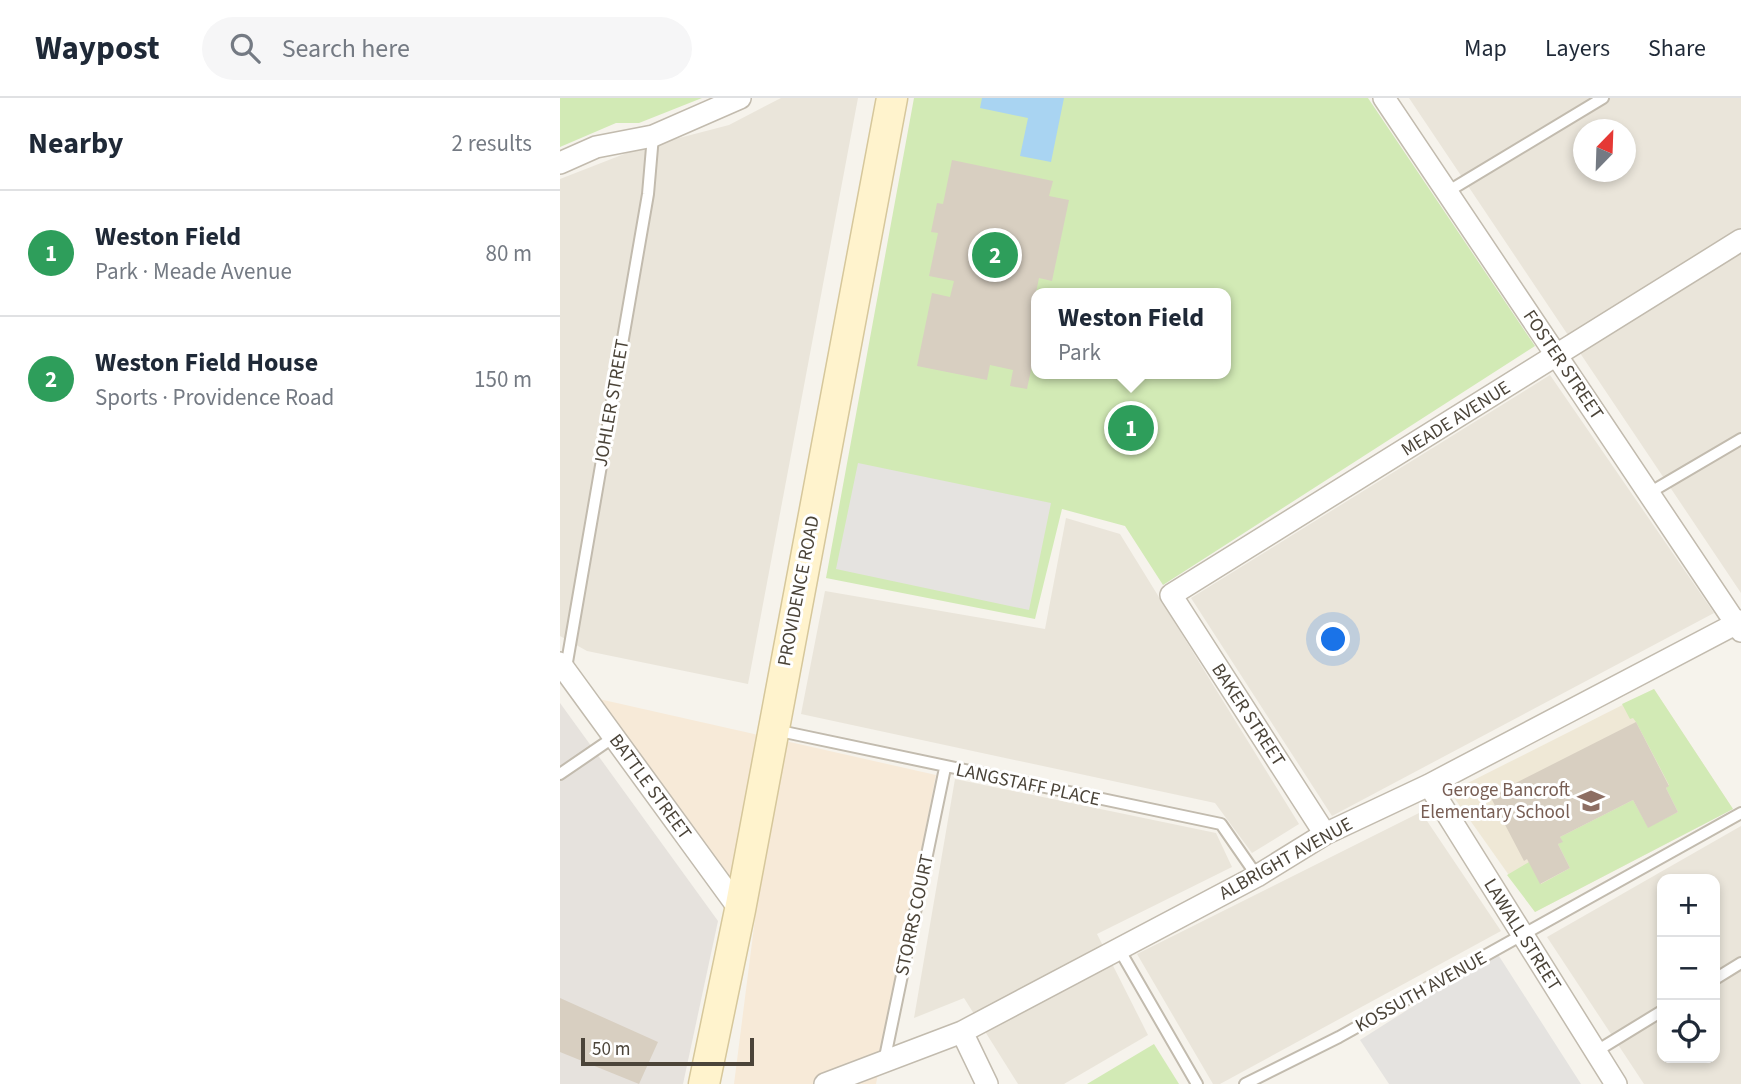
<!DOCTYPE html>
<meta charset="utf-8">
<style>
:root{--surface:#fff;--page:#f6f6f7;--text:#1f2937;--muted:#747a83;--line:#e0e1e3;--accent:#fc3f1d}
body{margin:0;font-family:"Source Sans 3",sans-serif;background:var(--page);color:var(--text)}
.controls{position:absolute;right:21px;bottom:21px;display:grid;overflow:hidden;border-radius:14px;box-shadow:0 4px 10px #0003}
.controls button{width:63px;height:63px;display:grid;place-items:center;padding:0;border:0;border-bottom:2px solid var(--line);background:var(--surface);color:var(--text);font:35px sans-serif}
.compass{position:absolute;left:1013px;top:21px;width:63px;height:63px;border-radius:50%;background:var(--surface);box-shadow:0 4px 10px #0003;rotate:23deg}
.scale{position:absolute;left:21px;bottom:18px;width:173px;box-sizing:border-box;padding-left:7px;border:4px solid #4b4439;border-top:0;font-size:19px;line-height:24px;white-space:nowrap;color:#4b4439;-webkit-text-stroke:5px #fff;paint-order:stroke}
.you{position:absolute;left:774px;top:542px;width:24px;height:24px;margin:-18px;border:5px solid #fff;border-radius:50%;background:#1a73e8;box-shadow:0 0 0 10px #1a73e833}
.badge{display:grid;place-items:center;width:46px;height:46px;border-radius:50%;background:var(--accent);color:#fff;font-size:23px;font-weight:700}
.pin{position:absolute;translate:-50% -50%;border:4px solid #fff;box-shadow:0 2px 7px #0006}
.popup{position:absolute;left:471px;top:190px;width:200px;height:91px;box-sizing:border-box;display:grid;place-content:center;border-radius:14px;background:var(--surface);filter:drop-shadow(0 2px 5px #0005);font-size:23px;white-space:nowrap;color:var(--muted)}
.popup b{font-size:26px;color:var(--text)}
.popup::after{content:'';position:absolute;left:50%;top:100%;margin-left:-14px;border:14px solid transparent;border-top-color:var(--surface)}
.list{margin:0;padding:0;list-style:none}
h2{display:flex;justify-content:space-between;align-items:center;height:91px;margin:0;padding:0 28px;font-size:30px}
h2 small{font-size:23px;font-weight:400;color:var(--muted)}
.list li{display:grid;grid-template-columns:46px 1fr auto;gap:21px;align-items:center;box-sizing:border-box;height:126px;padding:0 28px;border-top:2px solid var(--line)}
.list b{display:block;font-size:26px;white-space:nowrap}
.list p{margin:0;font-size:23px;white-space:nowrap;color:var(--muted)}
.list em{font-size:23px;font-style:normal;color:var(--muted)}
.icon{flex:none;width:38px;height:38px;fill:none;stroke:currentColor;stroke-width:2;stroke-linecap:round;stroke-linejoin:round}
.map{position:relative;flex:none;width:1181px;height:986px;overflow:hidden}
header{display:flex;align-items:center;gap:42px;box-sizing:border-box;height:98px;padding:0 35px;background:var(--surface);border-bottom:2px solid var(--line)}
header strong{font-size:33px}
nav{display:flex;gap:38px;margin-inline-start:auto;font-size:24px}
.search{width:490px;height:63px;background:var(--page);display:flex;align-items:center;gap:18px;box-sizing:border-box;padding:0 24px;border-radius:38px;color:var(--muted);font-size:26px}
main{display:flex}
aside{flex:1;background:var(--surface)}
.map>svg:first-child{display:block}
.residential{fill:#eae5da;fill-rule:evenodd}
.commercial{fill:#f7ead8}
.industrial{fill:#e6e2dd}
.education{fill:#efe8d6}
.green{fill:#d2eab5;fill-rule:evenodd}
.parking{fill:#e5e3e0}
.water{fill:#a9d4f2}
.building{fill:#d8cfc1}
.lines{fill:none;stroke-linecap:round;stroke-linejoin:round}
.lane-casing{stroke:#c2bbae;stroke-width:14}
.street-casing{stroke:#c2bbae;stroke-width:24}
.secondary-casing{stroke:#d6c79b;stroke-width:33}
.lane{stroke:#fff;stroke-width:10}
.street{stroke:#fff;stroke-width:21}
.secondary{stroke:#fff3cd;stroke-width:30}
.labels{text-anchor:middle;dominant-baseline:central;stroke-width:6;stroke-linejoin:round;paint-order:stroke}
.street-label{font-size:19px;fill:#4b4439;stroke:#fff}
.education-label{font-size:19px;fill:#785e54;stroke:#fff;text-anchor:end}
</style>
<header>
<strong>Waypost</strong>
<div class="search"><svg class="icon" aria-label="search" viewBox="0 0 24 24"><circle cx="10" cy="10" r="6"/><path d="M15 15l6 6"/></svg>Search here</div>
<nav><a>Map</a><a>Layers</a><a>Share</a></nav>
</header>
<main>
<aside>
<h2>Nearby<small>2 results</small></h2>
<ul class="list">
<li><span class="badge" style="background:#2e9e5b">1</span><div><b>Weston Field</b><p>Park · Meade Avenue</p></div><em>80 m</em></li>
<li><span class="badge" style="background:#2e9e5b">2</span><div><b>Weston Field House</b><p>Sports · Providence Road</p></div><em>150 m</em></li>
</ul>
</aside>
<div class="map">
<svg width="1181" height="986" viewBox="0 0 1181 986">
<rect width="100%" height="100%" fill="#f6f3ec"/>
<path class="residential" d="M221,0H298L188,586L27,553L0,538V81L77,51L169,27Z
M849,0H1181V495ZM1024,32H1066V74H1024Z
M990,277L1154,515L772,718L631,500Z
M506,420L560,436L739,726L692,755L655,705L241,616L265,493L485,531Z
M395,681L656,735L672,769L537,836L588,937L504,986H458L404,900L354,920Z
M861,714L941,833L660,986H653L577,856Z
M1181,728V986H1084L987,839ZM1102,781H1155V960H1102Z"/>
<path class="commercial" d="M39,601L376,677L316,986H174L195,821Z"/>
<path class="industrial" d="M0,605L158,823L123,986H0Z"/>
<path class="education" d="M1094,591L1173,711L975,814L890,694Z"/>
<path class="green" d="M0,0H142L79,25H56L0,49Z
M354,0H808L975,248L603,487L565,428L502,411L475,521L266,480ZM476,195H666V276H476Z
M1094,591L1173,711L975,814L947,777L969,764L981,786L1010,770L998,746L1002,744L1000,739L1073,702L1088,729L1118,714L1106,690L1109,687L1076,624L1073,620L1070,621L1062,606Z
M594,946L619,986H527Z"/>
<path class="parking" d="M298,365L491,405L469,512L276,471Z
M937,855L1021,986H829L800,942Z"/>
<path class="water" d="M422,0H504L491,64L460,58L468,20L420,10Z"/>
<path class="building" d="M392,62L493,83L489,98L509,102L492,183L479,180L473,209L476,210V248L467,291L450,288L453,272L430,267L427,282L357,268L372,195L390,199L394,183L369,178L378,135L371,134L377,105L383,106Z
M1076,624L1109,688L1106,690L1118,714L1088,730L1073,702L1000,739L1003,744L998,746L1010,770L980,786L967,761L964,763L930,698Z
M0,900L98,944L79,986L0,954Z"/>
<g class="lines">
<defs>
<path id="lane" d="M887,94L1043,0
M1089,395L1181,341
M6,570L88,96L93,38
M215,632L661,726L697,778
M0,676L54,639
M559,851L637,986
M1155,881L1181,865
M1035,954L1102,913
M324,964L385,670
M685,986L779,939L1181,715"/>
<path id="street" d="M824,0L1181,533
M0,65L36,49L93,38L180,0
M0,565L180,812
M869,687L1056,986
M765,736L611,497L1181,142
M402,934L427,986
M265,986L402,934L697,778L765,736L869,687L1181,523"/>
<path id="secondary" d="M144,986L180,812L332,0"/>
</defs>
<use href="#lane" class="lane-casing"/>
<use href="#street" class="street-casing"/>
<use href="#secondary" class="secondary-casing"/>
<use href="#lane" class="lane"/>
<use href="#street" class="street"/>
<use href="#secondary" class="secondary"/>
</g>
<defs>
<symbol id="school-bare" viewBox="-9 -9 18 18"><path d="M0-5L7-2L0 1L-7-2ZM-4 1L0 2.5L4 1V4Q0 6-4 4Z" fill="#8d6e63" stroke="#fff" stroke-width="2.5" paint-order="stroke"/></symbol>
</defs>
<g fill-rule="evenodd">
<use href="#school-bare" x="1012" y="684" width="38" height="38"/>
</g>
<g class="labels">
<g class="street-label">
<text transform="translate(1003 267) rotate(56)">FOSTER STREET</text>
<text transform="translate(52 305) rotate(-80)">JOHLER STREET</text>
<text transform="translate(896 321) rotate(-32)">MEADE AVENUE</text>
<text transform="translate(239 493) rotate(-79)">PROVIDENCE ROAD</text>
<text transform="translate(688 617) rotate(57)">BAKER STREET</text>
<text transform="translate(468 687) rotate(12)">LANGSTAFF PLACE</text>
<text transform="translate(90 689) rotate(54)">BATTLE STREET</text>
<text transform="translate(726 761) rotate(-29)">ALBRIGHT AVENUE</text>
<text transform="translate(355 817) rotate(-78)">STORRS COURT</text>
<text transform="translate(962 837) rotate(58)">LAWALL STREET</text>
<text transform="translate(861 894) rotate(-29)">KOSSUTH AVENUE</text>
</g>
<g class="education-label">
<text x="1010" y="692">Geroge Bancroft<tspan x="1010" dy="22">Elementary School</tspan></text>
</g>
</g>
</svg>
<div class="controls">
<button>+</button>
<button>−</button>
<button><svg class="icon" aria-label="locate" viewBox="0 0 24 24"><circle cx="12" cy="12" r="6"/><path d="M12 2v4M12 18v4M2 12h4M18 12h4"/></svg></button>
</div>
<svg class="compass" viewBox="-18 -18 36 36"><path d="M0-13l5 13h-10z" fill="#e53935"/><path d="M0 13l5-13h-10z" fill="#747a83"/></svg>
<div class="scale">50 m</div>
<div class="you"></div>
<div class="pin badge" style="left:571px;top:330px;background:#2e9e5b">1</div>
<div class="popup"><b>Weston Field</b>Park</div>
<div class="pin badge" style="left:435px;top:157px;background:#2e9e5b">2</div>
</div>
</main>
